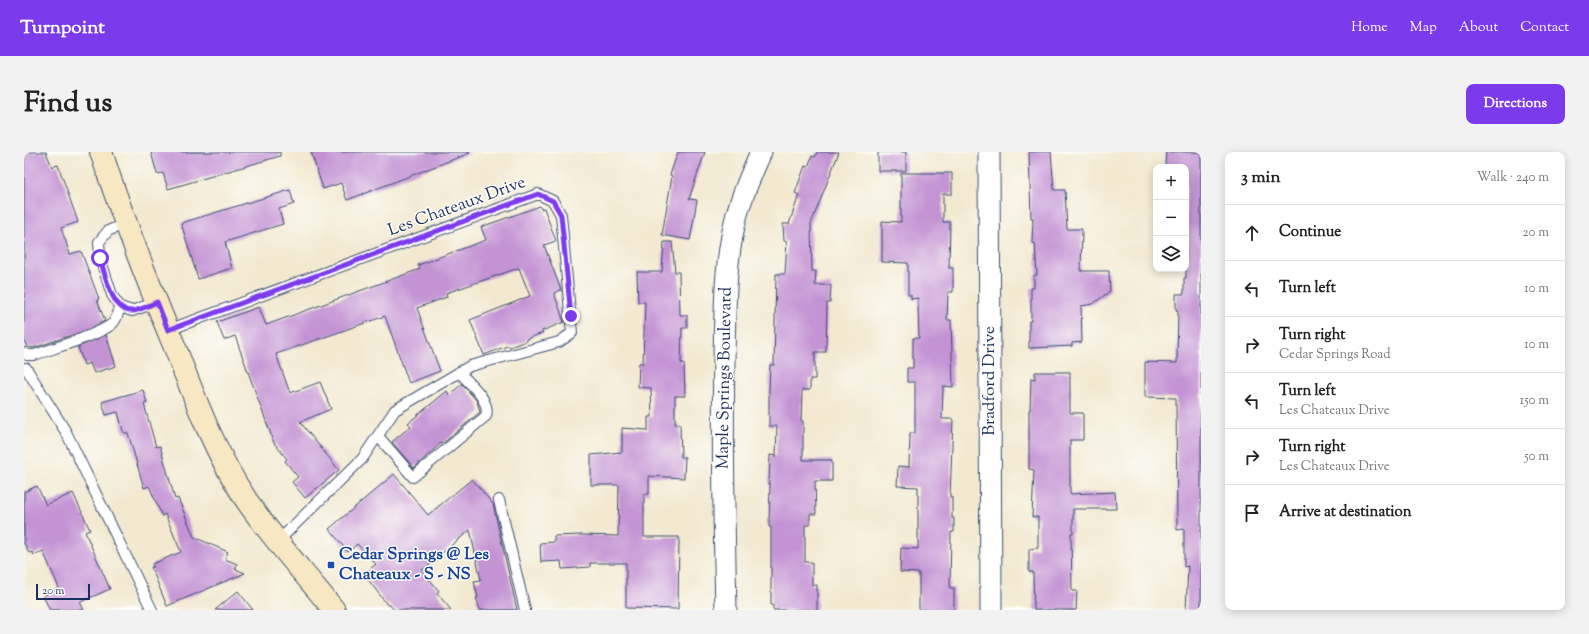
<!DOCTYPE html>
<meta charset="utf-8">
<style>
:root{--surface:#fff;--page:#f2f2f2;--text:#222;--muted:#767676;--line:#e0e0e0;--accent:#7c3aed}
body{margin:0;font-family:"Sorts Mill Goudy",serif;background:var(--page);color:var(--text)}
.controls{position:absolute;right:12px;top:12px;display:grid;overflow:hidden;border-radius:8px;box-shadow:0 2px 10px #0003}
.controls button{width:36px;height:36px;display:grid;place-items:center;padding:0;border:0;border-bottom:1px solid var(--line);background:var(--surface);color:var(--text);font:20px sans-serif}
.scale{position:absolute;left:12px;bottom:10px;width:54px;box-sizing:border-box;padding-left:4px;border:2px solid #1b2f5e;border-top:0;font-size:11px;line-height:14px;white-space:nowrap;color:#1b2f5e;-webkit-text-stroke:3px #fdfcf7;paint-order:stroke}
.stop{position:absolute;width:12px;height:12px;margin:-9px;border:3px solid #7c3aed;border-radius:50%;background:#fff}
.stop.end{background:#7c3aed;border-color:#fff;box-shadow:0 1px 4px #0008}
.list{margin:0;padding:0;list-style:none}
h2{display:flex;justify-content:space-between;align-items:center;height:52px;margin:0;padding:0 16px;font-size:17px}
h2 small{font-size:13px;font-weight:400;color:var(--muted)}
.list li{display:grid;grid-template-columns:26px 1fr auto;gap:12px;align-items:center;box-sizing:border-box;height:56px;padding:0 16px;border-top:1px solid var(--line)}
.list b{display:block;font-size:15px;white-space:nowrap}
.list p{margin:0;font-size:13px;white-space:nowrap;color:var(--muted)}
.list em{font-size:13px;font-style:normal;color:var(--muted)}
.icon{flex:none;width:22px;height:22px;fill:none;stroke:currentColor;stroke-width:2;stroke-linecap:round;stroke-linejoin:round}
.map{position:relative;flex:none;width:1177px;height:458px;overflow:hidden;border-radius:8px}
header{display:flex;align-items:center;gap:24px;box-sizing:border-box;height:56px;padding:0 20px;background:var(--accent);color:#fff}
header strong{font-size:19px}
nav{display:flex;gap:22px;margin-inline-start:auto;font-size:14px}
.intro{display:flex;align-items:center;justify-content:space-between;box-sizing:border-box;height:96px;padding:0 24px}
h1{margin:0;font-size:28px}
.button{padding:10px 18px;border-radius:8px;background:var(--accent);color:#fff;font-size:14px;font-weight:700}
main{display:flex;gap:24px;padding:0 24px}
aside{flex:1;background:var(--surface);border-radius:8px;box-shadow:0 2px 10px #0003}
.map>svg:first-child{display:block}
.building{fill:#c393d4}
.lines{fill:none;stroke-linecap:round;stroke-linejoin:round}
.service-casing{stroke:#3b4b6f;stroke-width:12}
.minor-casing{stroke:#3b4b6f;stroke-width:23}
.secondary-casing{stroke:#3b4b6f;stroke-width:24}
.service{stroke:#fff;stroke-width:10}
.minor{stroke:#fff;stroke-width:21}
.secondary{stroke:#f7e8c3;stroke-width:22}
.route{stroke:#7c3aed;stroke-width:5}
.transit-dot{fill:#1a4fb4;stroke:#fdfcf7;stroke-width:1.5}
.labels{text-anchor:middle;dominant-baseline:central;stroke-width:3;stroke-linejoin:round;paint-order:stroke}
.street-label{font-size:17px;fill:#1b2f5e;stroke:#fdfcf7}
.transit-label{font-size:17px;font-weight:bold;fill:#164399;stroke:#fdfcf7;text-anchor:start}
</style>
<header>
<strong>Turnpoint</strong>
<nav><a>Home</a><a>Map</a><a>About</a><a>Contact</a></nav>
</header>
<div class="intro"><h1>Find us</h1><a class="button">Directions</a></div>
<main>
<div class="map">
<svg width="1177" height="458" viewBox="0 0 1177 458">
<rect width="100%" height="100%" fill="#fdfcf7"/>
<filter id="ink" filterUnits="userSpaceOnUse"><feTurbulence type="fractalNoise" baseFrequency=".025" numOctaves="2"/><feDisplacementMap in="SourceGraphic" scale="8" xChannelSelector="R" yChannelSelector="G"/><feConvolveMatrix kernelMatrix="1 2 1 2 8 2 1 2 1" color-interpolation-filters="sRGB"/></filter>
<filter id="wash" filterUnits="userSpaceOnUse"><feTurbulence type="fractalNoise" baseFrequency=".012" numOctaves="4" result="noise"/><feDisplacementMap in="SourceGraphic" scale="16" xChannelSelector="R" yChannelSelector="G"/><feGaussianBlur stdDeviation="0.9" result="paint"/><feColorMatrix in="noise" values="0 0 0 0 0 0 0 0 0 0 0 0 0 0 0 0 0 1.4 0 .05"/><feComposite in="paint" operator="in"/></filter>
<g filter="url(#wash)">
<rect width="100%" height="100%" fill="#f2e9d0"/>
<g id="blocks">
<path class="building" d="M0,0H22L28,15L34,13L54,70L37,76L46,102L57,99L75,147L73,148L81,169L60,179L9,196L3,195L0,188Z
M127,0H256V4L144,37L139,21L133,22Z
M287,0H445L446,1L323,48L317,31L299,37Z
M654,0H681L665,47L673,48L666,88L638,83L648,24L646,23Z
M793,0H815L787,72L788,119H792L791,133H807L806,151H803L802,200H791V227H786V238H778L777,269H779V308H808V329H791L792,362H786V373H781V410H788V433H793V458H749V453H747V375H745L746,332H745L746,303L752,304L753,274H745V239L746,213H750L752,122H761L763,89H760L759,72H765L775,43L771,41L781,14L784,15L788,4L791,5Z
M854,0H882V19H854Z
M1005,0H1027L1030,38H1041L1043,77H1058L1057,119H1085L1086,139L1069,152L1057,154L1058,190L1048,191V194L1005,196V169H1007V136H1010V123H1013L1011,91H1008L1009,66H1007Z
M1142,0H1177V458H1162L1164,414L1160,415V377L1153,378L1152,246L1121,245V210L1153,211L1154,158H1152V142H1160V126H1162V15H1141Z
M877,21H928V42H919V70H926L925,116H929V140H924L923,168H927L929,235L919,234L918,267H929L926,345H928V366H930V380H927L926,436H930V458H895V421L876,420L877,396L894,397V335L873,334L874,314L885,315L886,281H891V230H883V216H889V186H895L894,153V146L887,147V143H884V111L858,110V69L877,70Z
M266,38L270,52L255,57L259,72L201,90L208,116L174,127L157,71Z
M516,54L517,57L520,56L532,89L520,93L537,138L530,141L540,170L518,179L519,181L502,187V189L486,195L485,194H483L460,203L446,168L506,144L495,116L422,141L423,145L393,156L416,219L385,231L361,164L252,202L266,241L296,230L307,257L276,270L315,318L281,346L268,330L274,325L261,309L263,307L250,291L211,184L200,188L193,170L235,155L242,173L396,117L394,113L462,88L457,75Z
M640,90H648L651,120H655L656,163H663V176H658L657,211H660L661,244H651V272H656L657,305H661L660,326L625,324V342H620V385H655L654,457L602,456V411H566V415L538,417L537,409L517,410L516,391L530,390V384L557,383L594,384L595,333H567V303L598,300V276L624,278V265H628L627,236L614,235L615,211H619L621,150H614L613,120H638Z
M82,183L92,214L70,221L66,211L60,213L54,195Z
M1011,220H1046V261H1059V288H1046V342L1091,340L1092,357H1049V381H1047L1048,439H1053L1052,458H1010L1009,420H1005V397L1014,396V365H1008L1010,318L1005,317V258H1006L1007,226L1011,227Z
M438,232L453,249L456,260L418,292L417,291L390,316L368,290L387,274L384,271L423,239L425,243Z
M119,238L123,251L120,252L132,295L136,294L151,347L154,346L170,385L204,400L201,407L213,412L211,417L221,421L143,454L127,415H130L128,412L157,400L141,362L138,364L125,334L120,336L104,281H101L99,279L94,260L82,263L78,250Z
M370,322L404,363L448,327L469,352L493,458H456L452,446H454L450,429L457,428L446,378L411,407L413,408L398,418L415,439L413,441L427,458H370L365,452L364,454L340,422L352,412L333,392L324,400L305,377Z
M13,334L22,353L49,341L66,378L61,380L86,437L56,450L60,458H26L19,444L35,436L19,399L10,403L8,400L5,401L0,391V340Z
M214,439L229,458H191Z"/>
</g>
</g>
<g filter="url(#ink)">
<use href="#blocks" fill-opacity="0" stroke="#3b4b6f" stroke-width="1"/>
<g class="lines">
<defs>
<path id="service" d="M102,71L84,79L75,90L76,106L88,143L96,155L108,159L133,150
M144,178L514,42L529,49L537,63L548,181L535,190L446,214L371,258L338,307L254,389
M0,201L3,203H10C30,196 73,184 88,172C93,168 94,161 96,155
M2,216L42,280L128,458
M354,284L389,325L462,264C467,248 445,231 435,220
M475,348L501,458"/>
<path id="minor" d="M965,0L967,458
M702,458C700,375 698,293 700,210C701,160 700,110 713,62C719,41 728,20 737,0"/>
<path id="secondary" d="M77,0C99,67 125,133 152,198C172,250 192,303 223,349C249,387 281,422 310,458"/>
</defs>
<use href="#service" class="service-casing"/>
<use href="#minor" class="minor-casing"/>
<use href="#secondary" class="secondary-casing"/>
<use href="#service" class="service"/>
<use href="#minor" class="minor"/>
<use href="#secondary" class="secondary"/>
</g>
</g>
<g class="lines" filter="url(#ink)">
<path class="route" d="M76,106C81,122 88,161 109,159C117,158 126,153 133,150L144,178L514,42L529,49L537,63L547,164"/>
</g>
<rect class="transit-dot" x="303" y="409" width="8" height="8" rx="2"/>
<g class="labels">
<g class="street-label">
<text transform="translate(433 55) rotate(-20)">Les Chateaux Drive</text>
<text transform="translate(701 226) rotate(-89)">Maple Springs Boulevard</text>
<text transform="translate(966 229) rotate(-90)">Bradford Drive</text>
</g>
<g class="transit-label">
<text x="315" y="403">Cedar Springs @ Les<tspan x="315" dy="20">Chateaux - S - NS</tspan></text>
</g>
</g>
</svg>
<div class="controls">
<button>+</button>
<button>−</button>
<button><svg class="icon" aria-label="layers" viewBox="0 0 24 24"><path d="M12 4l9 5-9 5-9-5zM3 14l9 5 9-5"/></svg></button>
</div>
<div class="scale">20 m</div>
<div class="stop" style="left:76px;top:106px"></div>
<div class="stop end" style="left:547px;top:164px"></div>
</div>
<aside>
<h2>3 min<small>Walk · 240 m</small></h2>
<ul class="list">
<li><svg class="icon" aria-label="ahead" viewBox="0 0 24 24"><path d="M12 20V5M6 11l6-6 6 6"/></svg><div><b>Continue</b></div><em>20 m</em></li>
<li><svg class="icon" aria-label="left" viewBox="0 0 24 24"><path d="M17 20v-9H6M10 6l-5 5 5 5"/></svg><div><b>Turn left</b></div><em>10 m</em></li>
<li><svg class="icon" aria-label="right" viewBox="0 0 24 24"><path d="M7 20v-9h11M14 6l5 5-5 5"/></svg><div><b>Turn right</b><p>Cedar Springs Road</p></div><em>10 m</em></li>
<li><svg class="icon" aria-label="left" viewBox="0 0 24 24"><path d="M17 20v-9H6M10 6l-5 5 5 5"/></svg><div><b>Turn left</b><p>Les Chateaux Drive</p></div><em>150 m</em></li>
<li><svg class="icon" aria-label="right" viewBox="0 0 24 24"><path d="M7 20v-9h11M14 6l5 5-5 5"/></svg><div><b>Turn right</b><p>Les Chateaux Drive</p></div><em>50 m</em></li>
<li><svg class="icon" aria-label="arrive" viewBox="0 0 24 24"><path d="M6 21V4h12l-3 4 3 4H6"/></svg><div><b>Arrive at destination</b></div></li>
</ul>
</aside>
</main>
